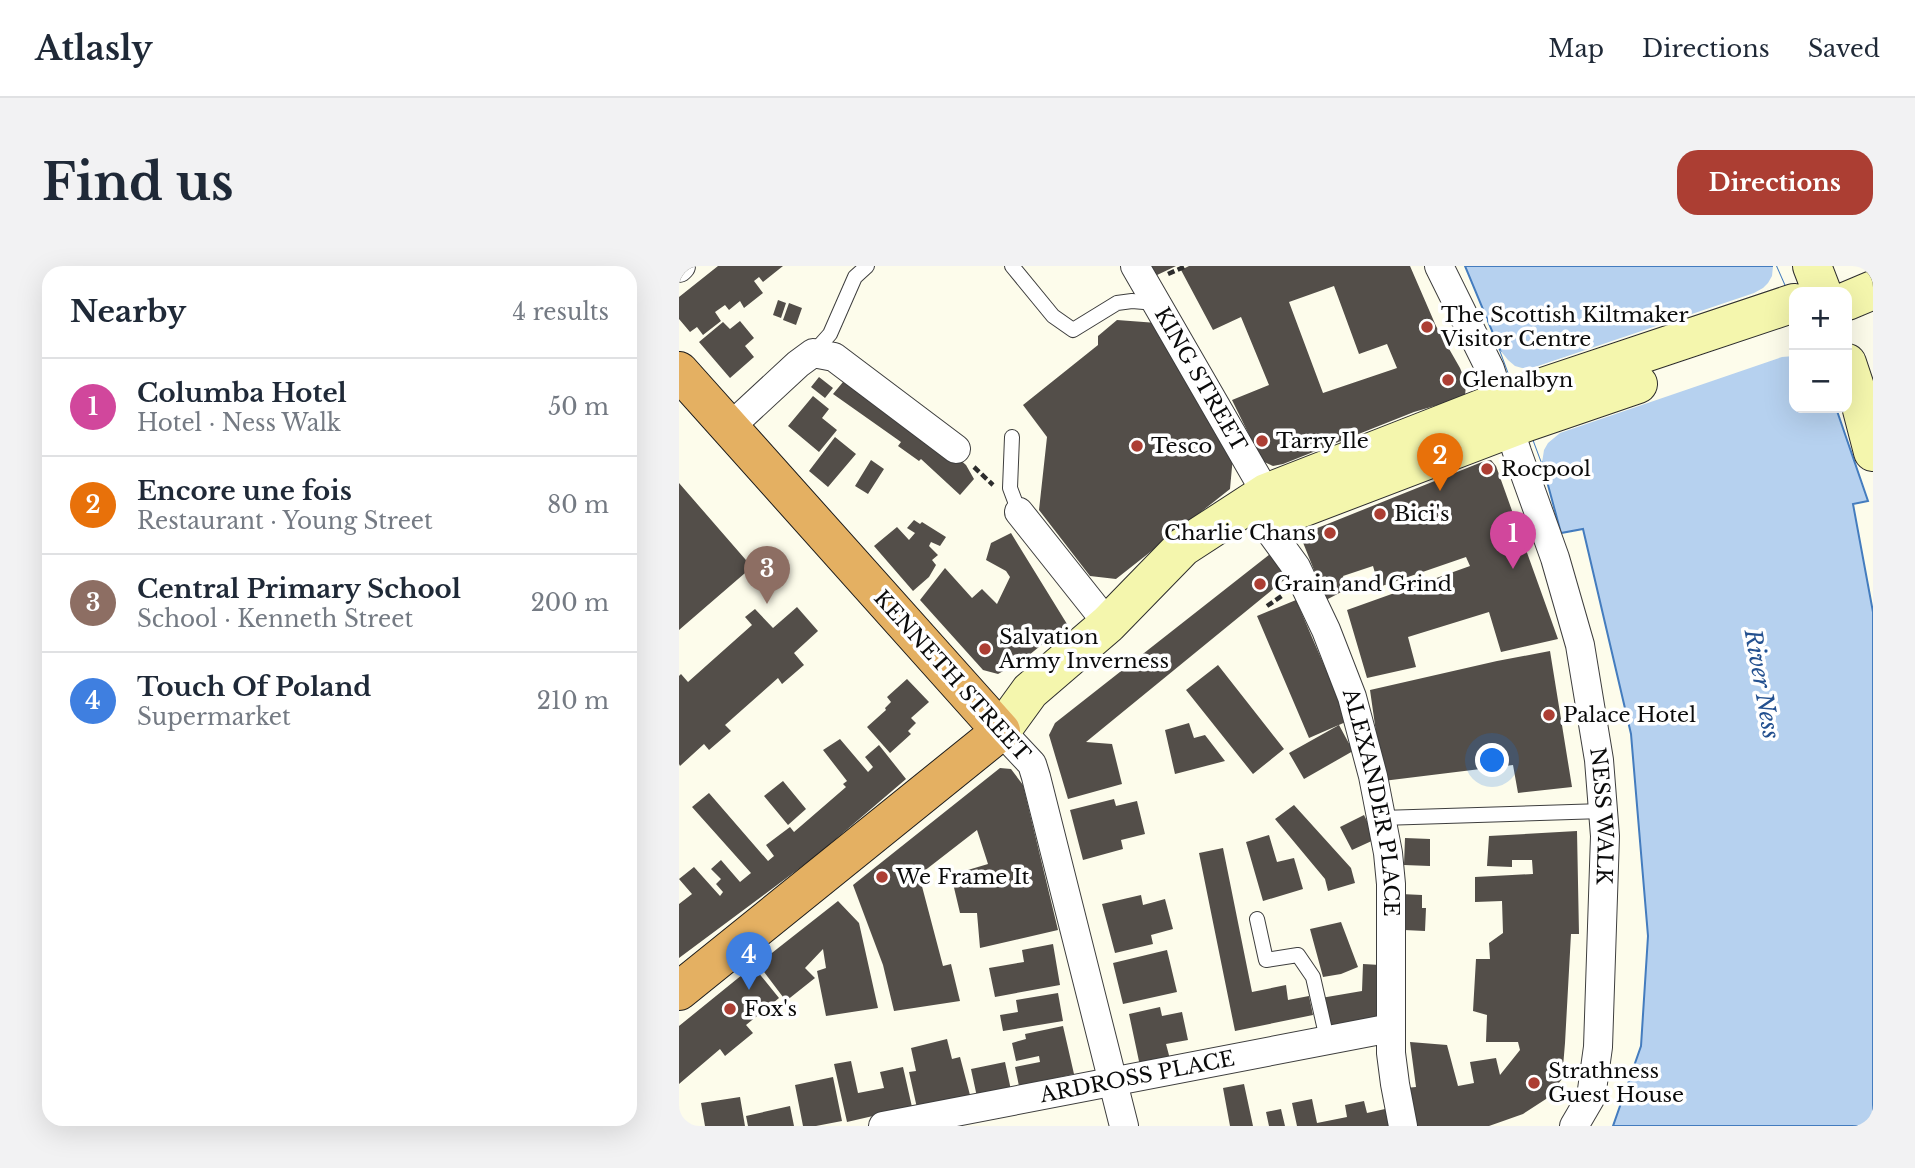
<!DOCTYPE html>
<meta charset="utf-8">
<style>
:root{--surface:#fff;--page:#f2f2f3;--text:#1f2937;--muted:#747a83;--line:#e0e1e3;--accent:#ac3e33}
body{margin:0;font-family:"Libre Baskerville",serif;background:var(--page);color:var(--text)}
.controls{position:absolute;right:21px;top:21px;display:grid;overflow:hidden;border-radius:14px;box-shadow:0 7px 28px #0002}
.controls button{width:63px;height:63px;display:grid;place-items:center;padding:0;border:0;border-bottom:2px solid var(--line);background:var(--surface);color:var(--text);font:35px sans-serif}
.you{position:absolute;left:814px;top:495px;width:24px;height:24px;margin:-18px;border:5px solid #fff;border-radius:50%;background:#1a73e8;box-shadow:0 0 0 10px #1a73e833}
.badge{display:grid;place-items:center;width:46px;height:46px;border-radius:50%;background:var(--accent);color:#fff;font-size:23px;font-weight:700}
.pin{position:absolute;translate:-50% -58px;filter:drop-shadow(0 2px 4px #0008)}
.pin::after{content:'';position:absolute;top:37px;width:24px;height:21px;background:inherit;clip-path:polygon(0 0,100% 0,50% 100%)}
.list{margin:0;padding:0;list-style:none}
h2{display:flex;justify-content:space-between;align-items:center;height:91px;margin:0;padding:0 28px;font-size:30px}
h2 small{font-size:23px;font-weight:400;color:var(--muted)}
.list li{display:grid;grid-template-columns:46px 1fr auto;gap:21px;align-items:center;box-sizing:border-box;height:98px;padding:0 28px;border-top:2px solid var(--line)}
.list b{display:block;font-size:26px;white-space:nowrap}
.list p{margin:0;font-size:23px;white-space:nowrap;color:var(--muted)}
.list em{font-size:23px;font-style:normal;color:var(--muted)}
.map{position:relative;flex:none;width:1194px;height:860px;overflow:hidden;border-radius:21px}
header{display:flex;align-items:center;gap:42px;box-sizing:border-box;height:98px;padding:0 35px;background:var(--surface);border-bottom:2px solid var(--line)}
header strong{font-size:33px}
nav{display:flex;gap:38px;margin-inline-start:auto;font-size:24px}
.intro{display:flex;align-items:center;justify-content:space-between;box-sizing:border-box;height:168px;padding:0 42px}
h1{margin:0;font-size:49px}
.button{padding:18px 32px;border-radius:21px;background:var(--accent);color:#fff;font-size:24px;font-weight:700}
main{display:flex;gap:42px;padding:0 42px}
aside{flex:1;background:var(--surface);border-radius:21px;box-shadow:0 7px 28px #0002}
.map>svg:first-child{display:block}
.water{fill:#b6d1ef;stroke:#447cbe;stroke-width:2}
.pier{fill:#fdfceb}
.building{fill:#534e49;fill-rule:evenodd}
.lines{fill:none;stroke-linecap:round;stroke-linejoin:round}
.lane-casing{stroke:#3e3e3e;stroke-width:16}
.street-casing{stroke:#3e3e3e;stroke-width:30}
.secondary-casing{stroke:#2d2d2d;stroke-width:40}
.highway-casing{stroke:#1c1c1c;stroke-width:40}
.path{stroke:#2d2d2d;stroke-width:4.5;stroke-dasharray:7 3.5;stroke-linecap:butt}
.lane{stroke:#fff;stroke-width:14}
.street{stroke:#fff;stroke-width:28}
.secondary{stroke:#f4f6ad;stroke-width:38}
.highway{stroke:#e4b062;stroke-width:38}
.poi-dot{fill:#ac3e33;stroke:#fff;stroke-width:2.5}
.labels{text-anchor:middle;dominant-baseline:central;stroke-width:7;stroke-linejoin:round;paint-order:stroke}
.poi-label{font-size:21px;fill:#0b0b0b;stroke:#fff;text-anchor:start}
.street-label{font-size:21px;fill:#0b0b0b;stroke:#fff}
.water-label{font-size:23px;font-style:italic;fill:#23508f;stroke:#fff}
</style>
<header>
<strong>Atlasly</strong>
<nav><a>Map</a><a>Directions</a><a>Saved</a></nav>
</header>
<div class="intro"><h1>Find us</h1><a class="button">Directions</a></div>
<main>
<aside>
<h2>Nearby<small>4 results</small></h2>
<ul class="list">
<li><span class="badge" style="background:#d1479c">1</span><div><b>Columba Hotel</b><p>Hotel · Ness Walk</p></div><em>50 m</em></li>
<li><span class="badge" style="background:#e8710a">2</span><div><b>Encore une fois</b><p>Restaurant · Young Street</p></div><em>80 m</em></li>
<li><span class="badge" style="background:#8d6e63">3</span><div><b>Central Primary School</b><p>School · Kenneth Street</p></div><em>200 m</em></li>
<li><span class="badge" style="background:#3f7fe0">4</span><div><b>Touch Of Poland</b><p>Supermarket</p></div><em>210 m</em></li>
</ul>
</aside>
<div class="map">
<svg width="1194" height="860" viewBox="0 0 1194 860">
<rect width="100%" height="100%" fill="#fdfceb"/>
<path class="water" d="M786,0H1097L1115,41V142H1157L1189,235L1174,238L1194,346V860H934L962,780L969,670L952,468L904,263L882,267L863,197L821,84Z"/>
<path class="pier" d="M1094,0H1097L1115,41V90L1103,91L881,167L869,177L865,184L863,197L821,84L829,94L836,100L843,102H853L1075,27L1084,22L1089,17L1093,10Z"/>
<path class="building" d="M39,0H104L84,16L80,11L75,15L84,27L65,42L61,35L50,44L46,39L36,46L42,55L24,69L18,61L11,66L0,53V31Z
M471,0H497L476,10Z
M510,0H731L757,60L781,102L787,117L786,131L735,146L604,198L594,200L583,195L553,134L590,119L562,51L534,64L502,4ZM655,20L680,88L708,78L718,102L644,127L610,36Z
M99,34L107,37L102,52L94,49Z
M110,37L123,42L117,59L104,54Z
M438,54L478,57L554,190L551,223L437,313L411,310L360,244L368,171L344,139L419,79V70Z
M61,55L75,72L66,80L75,91L51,112L20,76L44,56L51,63Z
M169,110L255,171L287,199L295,213L281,229L242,193L240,195L219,180L222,176L154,128Z
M140,111L154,122L146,132L132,121Z
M134,130L150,143L143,152L158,164L140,186L109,160Z
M156,171L177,188L149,221L130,205Z
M192,194L205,203L189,228L176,220Z
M812,194L817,200L879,373L822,386L810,346L729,371L737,401L688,412L668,344L791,300L787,291L700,321L694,300L664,310L668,323L647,334L621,269L803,196Z
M0,217L73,301L0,364Z
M235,254L241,258L243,256L267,271L261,280L252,276L250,280L259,289L253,294L257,299L250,311L234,325L195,280L218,261L230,274L236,267L228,262Z
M332,267L388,358L344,394L319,408L304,404L241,334L266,302L293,332L303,323L318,338L331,311L327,305L307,294L312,277Z
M595,285L610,310L407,476L433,478L443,518L389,533L370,469L376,457Z
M617,334L669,455L630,472L578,350Z
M118,341L139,365L115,387L125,399L103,418L99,412L46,459L52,465L30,484L25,478L1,500L0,498V410L2,408L9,416L73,359L66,351L76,343L94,362Z
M871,385L893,521L839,527L834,499L704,515L691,424L818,395Z
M539,399L605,483L574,508L507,424Z
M228,413L250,436L232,452L237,457L229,465L232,468L211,487L188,461L207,444L206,442L212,436L208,431Z
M510,457L515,472L526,469L546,495L496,508L486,464Z
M660,459L674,485L625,513L610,487Z
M161,473L189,506L194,501L186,491L200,479L227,513L137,590L0,692V638L13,628L0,613L15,601L41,630L44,626L37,618L42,613L32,603L42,594L61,616L72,607L13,541L30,527L89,595L95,590L87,579L111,561L115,566L167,521L164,518L168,515L144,484Z
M321,502L332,503L344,519L379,664L301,682L298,647H281L272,609L309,598L298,564L240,609L264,700L272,698L281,735L215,745L204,699L174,619Z
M104,515L127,543L109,559L85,530Z
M435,533L437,540L458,535L466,568L442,574L444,583L404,594L391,544Z
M615,539L672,602L676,617L649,625L646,613L596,553Z
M685,549L697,573L673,584L661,561Z
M898,565L900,668H892L886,777L883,813L867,833L844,848L810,860H731L726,822L737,821L731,776L768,779L779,820L795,817L791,796L817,792L821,809L841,784L839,776H807L808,749L794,745L797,693H811L810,677L824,667L823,635L796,636V611L854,608L853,594H833V601L808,600L810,570Z
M590,569L598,596L615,592L624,623L584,635L567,576Z
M726,572L751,573V600L725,599Z
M544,582L573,726L607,719L609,734L630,730L634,749L556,765L520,587Z
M722,628L743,629V642H747L746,665L725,664Z
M462,629L464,639L486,633L494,663L472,669L474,678L436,687L423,638Z
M159,635L180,657L199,742L147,750L138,705L147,702L144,683L126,702L136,712L107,735L79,698Z
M662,656L679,701L662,708L644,711L631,663Z
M374,678L381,719L316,731L310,702L345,696L343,684Z
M488,684L498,726L444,738L434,697Z
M684,698L701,699L698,753L648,762L642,732L683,725Z
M74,700L100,732L67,759L74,767L46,790L41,783L0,818V760Z
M379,727L384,755L324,765L321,749L339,746L337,734Z
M481,741L483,750L503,746L509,774L487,778L491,793L461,800L450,748Z
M384,760L395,808L340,820L336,801L361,796L360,790L337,795L333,777L347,773L346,768Z
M268,773L273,793L281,791L291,829L238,842L230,806L237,805L232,782Z
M172,795L179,827L205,822L201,806L224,801L233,841L168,856L155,798Z
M326,796L332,824L298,831L292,803Z
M154,811L163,855L137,860H124L116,819Z
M565,818L574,860H551L544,822Z
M61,831L66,860H26L22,837Z
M633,833L638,857L668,851L666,839L685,835L688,847L706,843L711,860H618L613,837Z
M111,840L115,860H69L67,850Z
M602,843L606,860H590L587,846Z"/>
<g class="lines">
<defs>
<path id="lane" d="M333,0L374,50L394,64L438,37L453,35L477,37
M134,87L151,68L176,11L188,0
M333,171L331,222L340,246
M702,552L924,545
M578,653L587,694L619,689L634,711L648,773"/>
<g id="street">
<path id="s1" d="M456,0L587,227"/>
<path id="s2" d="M760,0L811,103L838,186L876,292L901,379L920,494L926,570L919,781L912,831L895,860"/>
<path d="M0,2L2,0"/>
<path d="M51,161L119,98L134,87L155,91L277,183"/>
<path id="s3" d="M572,239L617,301L647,364L673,431L694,510L709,587L712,618V787L716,818L724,860"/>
<path d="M340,246L429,358"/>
<path d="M322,465L353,498L357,511L445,860"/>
<path id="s4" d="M204,860L712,762"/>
</g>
<path id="secondary" d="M1133,0L1143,26
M1168,35L1194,24
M1168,97L1181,136L1194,186
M599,251L848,156L959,118
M322,465L351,425L429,358L504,281L587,227L822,135L1115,37"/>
<path id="highway" d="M0,105L322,465L0,725"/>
</defs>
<use href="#lane" class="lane-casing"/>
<use href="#street" class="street-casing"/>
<use href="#secondary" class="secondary-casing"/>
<use href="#highway" class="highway-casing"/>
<path class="path" d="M489,8L507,0
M295,201L314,219
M588,340L604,329"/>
<use href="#lane" class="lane"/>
<use href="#street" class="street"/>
<use href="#secondary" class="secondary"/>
<use href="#highway" class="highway"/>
</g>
<g class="poi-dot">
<circle cx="748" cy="61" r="7"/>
<circle cx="769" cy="114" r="7"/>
<circle cx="583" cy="175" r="7"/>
<circle cx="458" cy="180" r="7"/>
<circle cx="808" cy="203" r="7"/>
<circle cx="701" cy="248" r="7"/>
<circle cx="651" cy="267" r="7"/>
<circle cx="581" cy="318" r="7"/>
<circle cx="306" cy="383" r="7"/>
<circle cx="870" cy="449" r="7"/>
<circle cx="203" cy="611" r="7"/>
<circle cx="51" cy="743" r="7"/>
<circle cx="855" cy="817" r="7"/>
</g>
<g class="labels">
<g class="poi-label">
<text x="762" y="49">The Scottish Kiltmaker<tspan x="762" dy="24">Visitor Centre</tspan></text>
<text x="783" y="114">Glenalbyn</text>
<text x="597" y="175">Tarry Ile</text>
<text x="472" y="180">Tesco</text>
<text x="822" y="203">Rocpool</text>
<text x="715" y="248">Bici's</text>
<text x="637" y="267" text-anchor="end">Charlie Chans</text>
<text x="595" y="318">Grain and Grind</text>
<text x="320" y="371">Salvation<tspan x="320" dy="24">Army Inverness</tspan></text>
<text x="884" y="449">Palace Hotel</text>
<text x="217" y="611">We Frame It</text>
<text x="65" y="743">Fox's</text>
<text x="869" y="805">Strathness<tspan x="869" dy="24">Guest House</tspan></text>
</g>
<g class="street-label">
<text stroke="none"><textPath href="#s1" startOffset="131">KING STREET</textPath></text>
<text transform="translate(273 410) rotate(48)">KENNETH STREET</text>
<text stroke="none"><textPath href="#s3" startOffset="326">ALEXANDER PLACE</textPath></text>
<text stroke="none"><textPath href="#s2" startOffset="578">NESS WALK</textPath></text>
<text stroke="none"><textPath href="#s4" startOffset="259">ARDROSS PLACE</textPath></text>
</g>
<g class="water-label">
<text transform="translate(1083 418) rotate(80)">River Ness</text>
</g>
</g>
</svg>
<div class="controls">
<button>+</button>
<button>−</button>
</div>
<div class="you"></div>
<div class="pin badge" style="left:834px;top:303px;background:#d1479c">1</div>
<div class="pin badge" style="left:761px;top:225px;background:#e8710a">2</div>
<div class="pin badge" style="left:88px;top:338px;background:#8d6e63">3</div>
<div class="pin badge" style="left:70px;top:724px;background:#3f7fe0">4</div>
</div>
</main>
